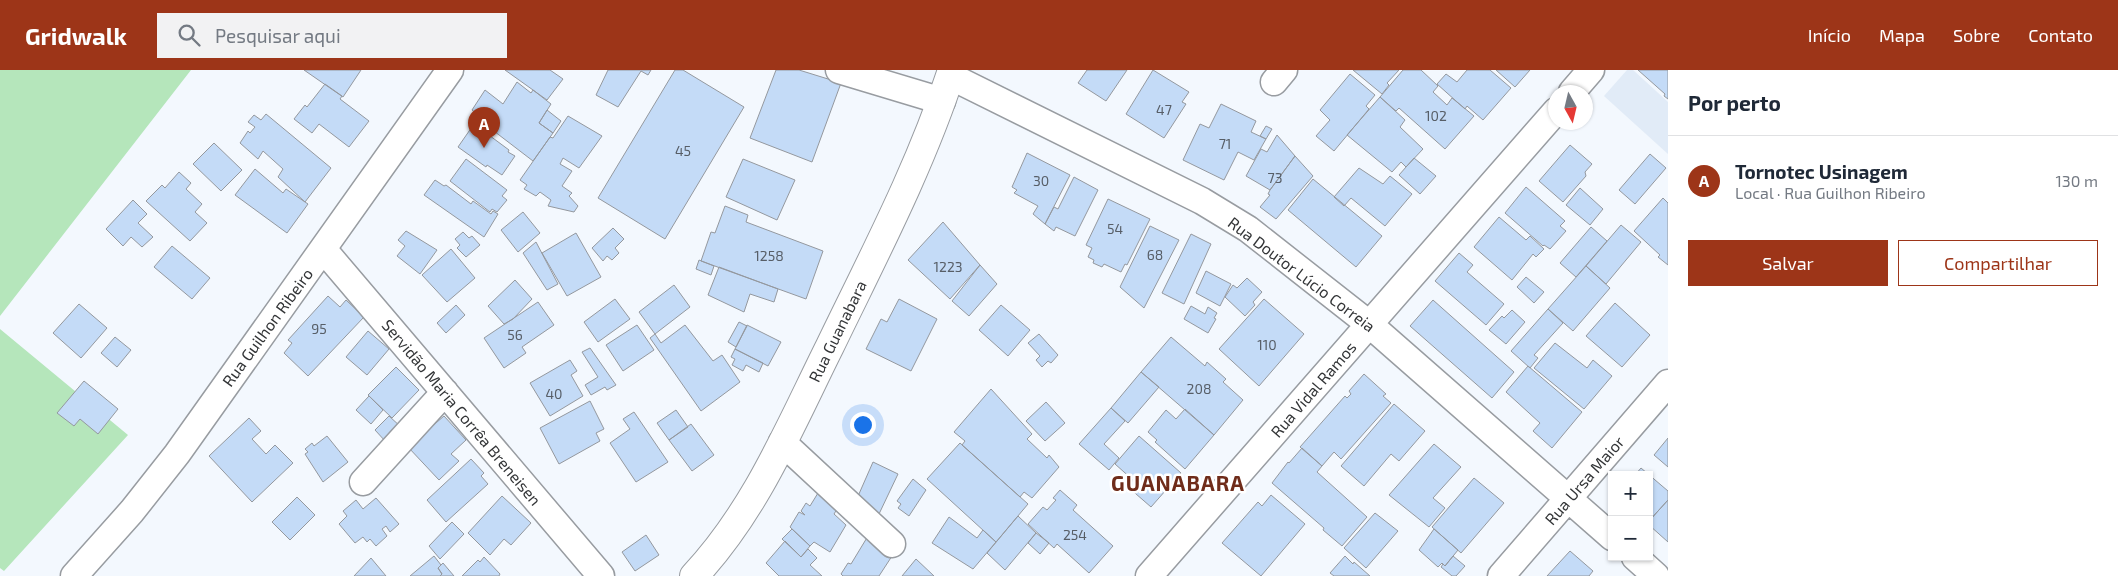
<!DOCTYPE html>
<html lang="pt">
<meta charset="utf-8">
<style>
:root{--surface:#fff;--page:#f2f2f3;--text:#1f2937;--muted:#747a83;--line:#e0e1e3;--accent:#9d3518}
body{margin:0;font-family:"Exo 2",sans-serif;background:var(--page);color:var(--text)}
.controls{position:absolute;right:15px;bottom:15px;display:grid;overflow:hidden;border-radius:0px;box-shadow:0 1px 4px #0004}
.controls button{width:45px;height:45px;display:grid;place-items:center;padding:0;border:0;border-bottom:1px solid var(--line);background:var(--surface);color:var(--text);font:25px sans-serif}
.compass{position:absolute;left:1548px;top:15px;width:45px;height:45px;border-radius:50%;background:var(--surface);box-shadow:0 1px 4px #0004;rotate:172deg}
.you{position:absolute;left:862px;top:354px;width:18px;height:18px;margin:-12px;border:4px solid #fff;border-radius:50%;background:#1a73e8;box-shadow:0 0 0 8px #1a73e833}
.badge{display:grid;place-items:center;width:32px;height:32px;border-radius:50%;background:var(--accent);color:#fff;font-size:16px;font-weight:700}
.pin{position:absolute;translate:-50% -41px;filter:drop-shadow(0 1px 2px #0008)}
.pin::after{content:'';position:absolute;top:26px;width:18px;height:15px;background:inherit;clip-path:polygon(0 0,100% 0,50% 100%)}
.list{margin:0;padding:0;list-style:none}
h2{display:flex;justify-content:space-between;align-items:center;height:65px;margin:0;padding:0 20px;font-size:21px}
h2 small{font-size:16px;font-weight:400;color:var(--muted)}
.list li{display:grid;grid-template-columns:32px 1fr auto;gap:15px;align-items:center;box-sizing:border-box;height:90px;padding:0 20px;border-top:1px solid var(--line)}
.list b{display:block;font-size:19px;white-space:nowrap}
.list p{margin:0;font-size:16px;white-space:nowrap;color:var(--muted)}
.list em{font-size:16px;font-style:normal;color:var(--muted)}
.actions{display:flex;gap:10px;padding:15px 20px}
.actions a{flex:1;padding:11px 0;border:1px solid var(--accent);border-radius:0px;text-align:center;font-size:18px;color:var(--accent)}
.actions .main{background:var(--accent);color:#fff}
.icon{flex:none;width:28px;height:28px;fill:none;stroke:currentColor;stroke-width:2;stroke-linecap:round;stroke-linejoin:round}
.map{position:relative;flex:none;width:1668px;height:506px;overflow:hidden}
header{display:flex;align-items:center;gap:30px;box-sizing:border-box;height:70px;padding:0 25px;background:var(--accent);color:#fff}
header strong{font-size:24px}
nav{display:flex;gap:28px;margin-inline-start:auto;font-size:18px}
.search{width:350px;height:45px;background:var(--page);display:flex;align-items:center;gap:12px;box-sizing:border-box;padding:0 18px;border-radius:0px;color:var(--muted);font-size:19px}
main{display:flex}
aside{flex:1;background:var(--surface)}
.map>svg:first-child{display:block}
.built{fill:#e1ebf7}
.green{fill:#b5e6bb}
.building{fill:#c4dbf7;stroke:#94989e}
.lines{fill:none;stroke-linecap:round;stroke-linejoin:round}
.street-casing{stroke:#989ca1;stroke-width:29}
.secondary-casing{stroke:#989ca1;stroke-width:30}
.street{stroke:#fff;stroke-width:26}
.secondary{stroke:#fff;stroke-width:28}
.labels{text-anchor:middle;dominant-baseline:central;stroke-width:5;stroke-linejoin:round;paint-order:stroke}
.number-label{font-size:14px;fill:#575e67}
.street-label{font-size:16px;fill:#333537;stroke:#fff}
.district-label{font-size:21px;font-weight:bold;letter-spacing:1px;fill:#6f2c1a;stroke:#fff}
</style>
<header>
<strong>Gridwalk</strong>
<div class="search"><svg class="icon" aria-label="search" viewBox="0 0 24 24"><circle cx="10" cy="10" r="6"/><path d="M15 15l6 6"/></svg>Pesquisar aqui</div>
<nav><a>Início</a><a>Mapa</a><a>Sobre</a><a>Contato</a></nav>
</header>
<main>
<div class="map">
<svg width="1668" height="506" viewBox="0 0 1668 506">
<rect width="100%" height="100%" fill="#f3f8fe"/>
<path class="built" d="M1627,0H1633L1668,32V84L1604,26Z"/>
<path class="green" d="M0,0H191L0,246Z
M0,259L128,365L4,501L0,498Z"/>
<path class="building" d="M304,0H361L343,27Z
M505,0H550L563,9L547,30Z
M608,0H651L648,5L641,1L618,37L596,25Z
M675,0H683L744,37L665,169L598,128Z
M776,0H799L841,13L812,92L750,68Z
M1087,0H1127L1106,31L1078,13Z
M1153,0L1189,22L1182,32L1186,34L1164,68L1126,44Z
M1353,0H1399L1387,13L1389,15L1382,24Z
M1403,0H1421L1438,16L1433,22L1447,35L1452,28L1474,46L1445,79L1399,38L1396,41L1380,27Z
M1467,0H1490L1511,18L1483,50L1467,36L1465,39L1437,14L1446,4L1457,12Z
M1496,0H1530L1515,17Z
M1638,0H1668V29L1664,26L1665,24Z
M1350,4L1375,25L1366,36L1369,39L1334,81L1316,66L1330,50L1320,40Z
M517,12L531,23L533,20L551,34L539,53L553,63L533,91L486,55L488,53L472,40L485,20L503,34Z
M325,14L342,26L340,29L369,51L349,77L319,54L312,63L294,49L305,35L307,37Z
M1380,27L1405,50L1400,57L1423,79L1406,97L1401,92L1392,102L1347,65Z
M1221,34L1256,51L1251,62L1266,69L1254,90L1238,82L1224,110L1183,90L1200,54L1209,58Z
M547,40L561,51L553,63L539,53Z
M266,44L331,98L305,132L278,107L283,99L263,81L258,89L240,73L248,61L250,63L255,57L248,52L254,45L261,50Z
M568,46L602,66L579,98L563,88L560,94L572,101L562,116L572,123L569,126L578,136L574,142L548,136L551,130L540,122L536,126L524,119L527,115L520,110L550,67L553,68Z
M474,54L509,80L508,82L515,86L502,105L487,95L486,97L458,77Z
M1266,56L1272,59L1266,69L1260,66Z
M1277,65L1295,86L1270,120L1246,106L1261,79L1267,82Z
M214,73L242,100L221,121L193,94Z
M1570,75L1592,94L1585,102L1586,106L1563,132L1539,111Z
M1027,83L1070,105L1045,154L1033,144L1038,136L1014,123L1017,120L1012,117Z
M1650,84L1666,98L1635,134L1619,120Z
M1295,86L1313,106L1276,149L1260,137L1270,125L1268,124L1270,120Z
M1414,88L1436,106L1420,124L1399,105Z
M466,89L507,120L502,126L507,130L497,142L492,139L490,142L450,111Z
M743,89L795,110L777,150L726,127Z
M1359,98L1383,114L1390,106L1412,124L1385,156L1351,128L1344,136L1334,127Z
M255,99L283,123L286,119L308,134L287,163L235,125Z
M179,102L191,113L186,119L202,134L195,142L207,153L190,171L146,131L162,115L165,118Z
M1074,107L1098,120L1075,166L1056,157L1054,161L1045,154L1054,137L1058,139Z
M1313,109L1382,166L1356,197L1288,140Z
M435,110L444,116L446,115L471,134L473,131L491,144L493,141L498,144L484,167L424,125Z
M1526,117L1565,151L1560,156L1566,161L1550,179L1544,175L1543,176L1505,143Z
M1580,118L1603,139L1590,155L1566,135Z
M1663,128L1668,133V195L1658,187L1660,185L1634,161Z
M1108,129L1150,149L1127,195L1125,194L1121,202L1104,194L1102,197L1093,193L1094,190L1088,187L1092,178L1086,175Z
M133,130L147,144L138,153L153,167L142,177L131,167L123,176L106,159Z
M725,136L748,145L746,152L823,181L806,229L701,191L711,162L715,163Z
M523,142L540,163L518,182L501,160Z
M1499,147L1526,170L1530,166L1544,179L1536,187L1533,184L1512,210L1474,177Z
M943,152L980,195L950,229L908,190Z
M1621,155L1641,172L1606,214L1586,196Z
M1150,156L1179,170L1144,238L1120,217Z
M1591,157L1607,171L1576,207L1560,193Z
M613,158L624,169L615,178L619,183L612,190L607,186L603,191L592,178Z
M406,161L437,180L420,204L397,186L405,176L398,170Z
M463,162L469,168L472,166L480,175L466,187L457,178L460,175L455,169Z
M576,163L601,207L567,226L542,183Z
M1191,164L1211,174L1184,234L1162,223Z
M536,172L558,214L547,220L523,183Z
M172,176L210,208L192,229L154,197Z
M451,179L475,208L447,232L422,205Z
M1459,183L1473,195L1467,202L1504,234L1486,255L1435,211Z
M699,190L714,196L711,205L696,199Z
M980,195L997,214L969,246L952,231Z
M1586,196L1610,218L1573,261L1548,239Z
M719,197L778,219L774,232L750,224L744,242L708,225Z
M1206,201L1231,214L1220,236L1196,223Z
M1526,207L1544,222L1534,233L1517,217Z
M1247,208L1262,222L1253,232L1255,235L1245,246L1225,227L1233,215L1237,218Z
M515,210L532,229L513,249L504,254L488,236Z
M674,215L690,237L655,264L639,242Z
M328,226L340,237L346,230L364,247L308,306L284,283L292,273L288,270Z
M615,229L630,249L598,272L584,252Z
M899,229L937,249L911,301L866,279L881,249L887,252Z
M1264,229L1304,264L1259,316L1219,279Z
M1433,230L1514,302L1492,328L1410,256Z
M538,232L554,255L522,277L526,283L504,298L484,268Z
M1615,233L1650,265L1622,297L1586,266Z
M79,234L107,258L81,288L53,263Z
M456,235L465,245L446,263L437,253Z
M1001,235L1030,260L1008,286L979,260Z
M1191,236L1205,244L1208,237L1217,243L1214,248L1216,249L1208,263L1184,249Z
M1548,239L1563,253L1534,285L1538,288L1530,298L1511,281Z
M1512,240L1525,252L1506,274L1489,260L1502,246L1504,248Z
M739,252L747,256L736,277L728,272Z
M637,255L654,280L623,301L606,275Z
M685,255L713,291L722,285L740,312L701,341L650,268L655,264L661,273Z
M747,255L781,272L768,296L735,279Z
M368,261L389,279L367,305L346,287Z
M1039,264L1058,285L1051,293L1048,291L1042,297L1036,290L1040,286L1028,273Z
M115,267L131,280L117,297L101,283Z
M1171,267L1205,296L1207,292L1226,309L1223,312L1243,330L1214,365L1141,302Z
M1555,273L1587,298L1593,290L1612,306L1584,339L1534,298Z
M590,278L616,315L607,320L605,317L591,325L585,315L598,307L582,282Z
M735,279L763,293L759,302L746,295L743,301L732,295L735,289L731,287Z
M570,290L577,301L571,305L583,326L550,346L530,313Z
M1528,296L1582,342L1552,378L1533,361L1540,353L1506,322Z
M396,297L419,320L392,348L368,325Z
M1141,302L1159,317L1128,353L1111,338Z
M1364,304L1386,324L1383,326L1391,333L1341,389L1334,382L1322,396L1300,377L1345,326L1347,328L1351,324L1349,321Z
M84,311L118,339L98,364L80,349L74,356L57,343Z
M991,319L1032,364L1027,369L1047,388L1049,385L1059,397L1032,428L1024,422L1020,427L962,375L965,371L954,362Z
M369,326L383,340L371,354L356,340Z
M590,331L604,359L596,363L600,371L559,394L540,358Z
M1046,332L1065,353L1045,371L1026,351Z
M1394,334L1425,361L1399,391L1391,384L1364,416L1341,396Z
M1111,338L1125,351L1104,374L1119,388L1109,400L1079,374Z
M1185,339L1214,365L1185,399L1155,372L1157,370L1148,362L1166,340L1176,349Z
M676,340L688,357L669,370L657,353Z
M634,342L668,392L636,412L610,373L630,359L623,349Z
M389,346L401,357L386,372L375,360Z
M444,346L466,370L451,384L459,391L439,410L408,377Z
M249,348L261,361L252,369L266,384L275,375L293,393L252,432L209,386Z
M691,354L714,385L692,401L669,370Z
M327,366L348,392L323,412L305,384L308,382L305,379L312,373L314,376Z
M1139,366L1181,403L1151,437L1128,417L1133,410L1115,394Z
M1668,368V397L1654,385Z
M960,373L1028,434L996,472L927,409Z
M1434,374L1461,397L1433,428L1445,438L1429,457L1389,425Z
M1302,378L1322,396L1317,402L1367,447L1342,476L1323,460L1324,458L1272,413L1288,392L1289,393Z
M471,389L484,403L481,406L488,414L446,452L427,430Z
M873,392L898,404L879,444L855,433Z
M1641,398L1668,421V430L1649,451V405H1635Z
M1474,408L1504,433L1461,483L1432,457Z
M913,409L926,420L909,446L898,438L901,434L897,431Z
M1060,420L1077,435L1073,440L1113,476L1089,503L1057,474L1054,478L1028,454L1043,437L1047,440L1056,430L1053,428Z
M818,423L839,436L834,444L846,455L830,482L814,472L810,476L790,457L799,442L805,445L801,441L806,433L810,436Z
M1271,425L1305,454L1261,506L1222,473L1258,432L1262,436Z
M502,426L531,453L511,475L504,469L490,485L468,463Z
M297,427L315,445L290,470L272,452Z
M376,428L399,454L390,462L386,456L382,459L387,466L376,476L370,469L367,472L363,467L355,473L339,454L347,446L343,441L356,430L363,439Z
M1668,430V472L1649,455V451Z
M1375,443L1398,461L1366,498L1344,478Z
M1018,446L1036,463L1005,500L987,483Z
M949,447L977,468L983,460L996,472L973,499L932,473Z
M452,452L464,464L440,489L429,476Z
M792,459L810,476L801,487L782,469Z
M1434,459L1458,480L1445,496L1442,493L1438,497L1419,480Z
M1036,463L1049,473L1040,484L1028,473Z
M646,465L659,485L635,501L622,482Z
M868,466L894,483L879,506H843L841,504L848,493L851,494Z
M785,471L801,487L808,479L817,488L810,495L822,506H779L766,493Z
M1570,481L1593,501L1589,506H1547Z
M434,486L441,495L438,498L442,504L440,506H410Z
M1345,486L1353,494L1354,492L1370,506H1334L1330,503Z
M1453,486L1465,496L1456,506H1452L1441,497L1443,494L1445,496Z
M484,487L500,504L499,506H462L478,490L480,492Z
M371,488L386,506H354Z
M916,489L934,506H902Z
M443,493L454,506H440L442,504L438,498Z"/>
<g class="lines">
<defs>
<path id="street" d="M839,0L942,31
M950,6L1202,131L1248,159L1369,254L1612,467
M1274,12L1284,0
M1572,22L1591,0
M323,179L601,506
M782,372L892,474
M363,412L445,322
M1635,487L1656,506
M74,506L132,441L177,384L450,0
M1149,506L1556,41
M1501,506L1668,313"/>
<path id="secondary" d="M694,506C756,440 790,356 830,276C874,185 921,96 952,0"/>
</defs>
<use href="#street" class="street-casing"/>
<use href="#secondary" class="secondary-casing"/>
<use href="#street" class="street"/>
<use href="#secondary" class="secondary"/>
</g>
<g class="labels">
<g class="number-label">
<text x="1164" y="39">47</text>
<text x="1436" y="45">102</text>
<text x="1225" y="73">71</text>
<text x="683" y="80">45</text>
<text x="1275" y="107">73</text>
<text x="1041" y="110">30</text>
<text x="1115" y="158">54</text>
<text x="1155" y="184">68</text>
<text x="769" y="185">1258</text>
<text x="948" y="196">1223</text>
<text x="319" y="258">95</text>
<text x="515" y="264">56</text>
<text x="1267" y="274">110</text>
<text x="1199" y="318">208</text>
<text x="554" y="323">40</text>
<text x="1075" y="464">254</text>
</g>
<g class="street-label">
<text transform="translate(1302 204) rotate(37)">Rua Doutor Lúcio Correia</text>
<text transform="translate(267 257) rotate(-54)">Rua Guilhon Ribeiro</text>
<text transform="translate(837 261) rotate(-64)">Rua Guanabara</text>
<text transform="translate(1313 319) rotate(-49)">Rua Vidal Ramos</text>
<text transform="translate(462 342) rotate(50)">Servidão Maria Corrêa Breneisen</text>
<text transform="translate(1584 410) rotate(-49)">Rua Ursa Maior</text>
</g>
<g class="district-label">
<text x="1178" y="412">GUANABARA</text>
</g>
</g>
</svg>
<div class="controls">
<button>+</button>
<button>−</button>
</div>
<svg class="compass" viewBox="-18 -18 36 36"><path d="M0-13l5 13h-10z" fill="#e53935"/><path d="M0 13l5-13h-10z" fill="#747a83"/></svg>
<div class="you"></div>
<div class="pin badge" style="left:484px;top:78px">A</div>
</div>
<aside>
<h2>Por perto<small></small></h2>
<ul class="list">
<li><span class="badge">A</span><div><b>Tornotec Usinagem</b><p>Local · Rua Guilhon Ribeiro</p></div><em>130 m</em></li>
</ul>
<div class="actions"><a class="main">Salvar</a><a>Compartilhar</a></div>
</aside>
</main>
